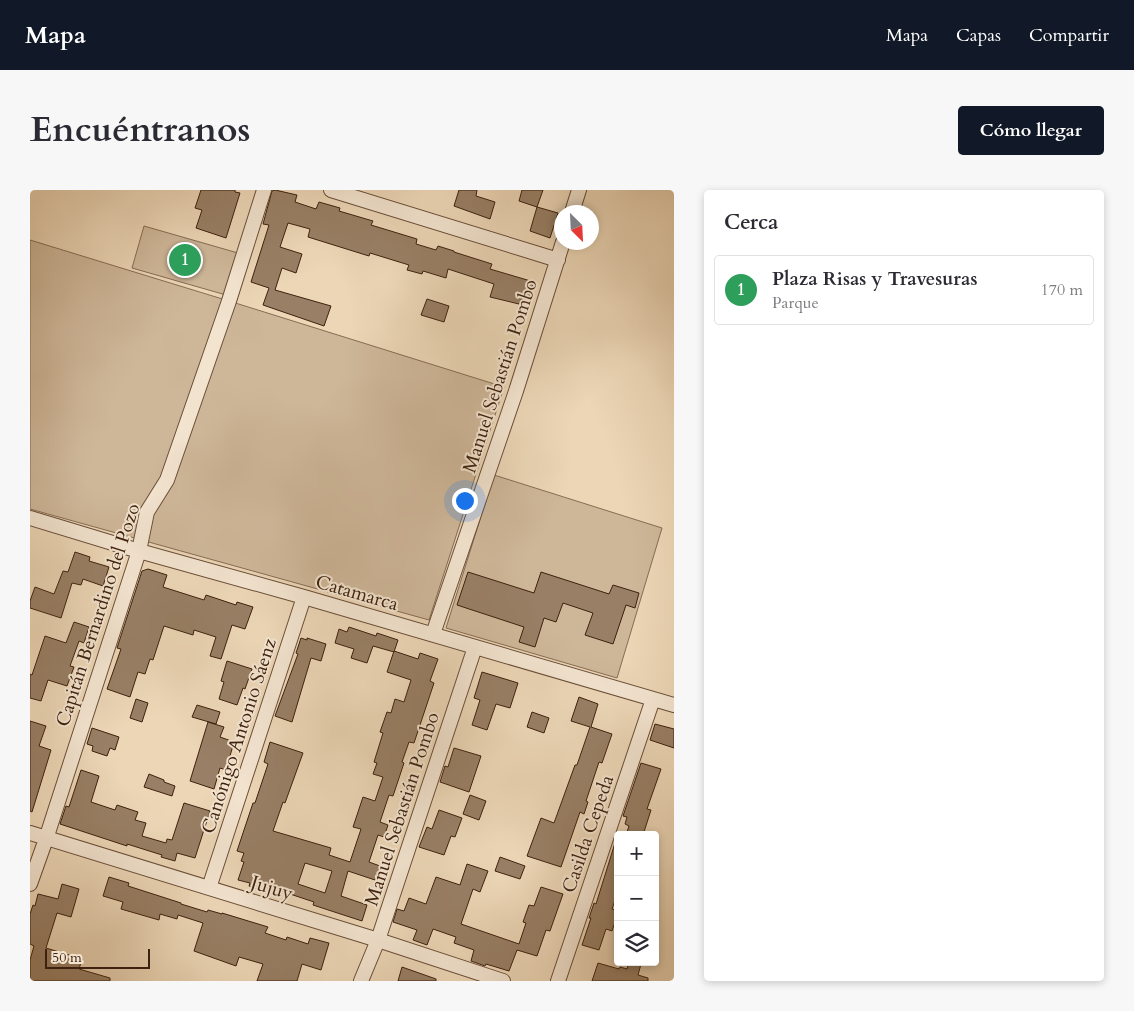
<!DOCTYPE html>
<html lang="es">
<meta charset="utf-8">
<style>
:root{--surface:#fff;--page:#f7f7f7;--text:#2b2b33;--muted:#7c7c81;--line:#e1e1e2;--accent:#111827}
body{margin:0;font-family:Cardo,serif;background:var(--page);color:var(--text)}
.controls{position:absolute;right:15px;bottom:15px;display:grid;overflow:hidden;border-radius:5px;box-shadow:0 2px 8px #0003}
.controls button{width:45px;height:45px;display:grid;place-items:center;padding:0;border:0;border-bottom:1px solid var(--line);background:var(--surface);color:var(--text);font:25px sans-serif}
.compass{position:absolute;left:524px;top:15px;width:45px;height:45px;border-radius:50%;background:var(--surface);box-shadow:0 2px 8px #0003;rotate:156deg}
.scale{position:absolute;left:15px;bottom:12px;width:105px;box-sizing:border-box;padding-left:5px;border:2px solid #3e210e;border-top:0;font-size:14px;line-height:18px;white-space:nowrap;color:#3e210e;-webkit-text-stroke:4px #f3e4d0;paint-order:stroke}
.you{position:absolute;left:434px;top:310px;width:18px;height:18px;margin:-12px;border:4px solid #fff;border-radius:50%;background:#1a73e8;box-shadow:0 0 0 8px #1a73e833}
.badge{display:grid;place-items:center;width:32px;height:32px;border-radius:50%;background:var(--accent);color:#fff;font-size:16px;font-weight:700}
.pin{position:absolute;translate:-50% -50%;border:2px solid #fff;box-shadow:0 1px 5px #0006}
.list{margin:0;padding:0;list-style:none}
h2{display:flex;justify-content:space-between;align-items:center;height:65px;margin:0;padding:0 20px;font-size:21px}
h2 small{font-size:16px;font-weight:400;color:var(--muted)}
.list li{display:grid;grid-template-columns:32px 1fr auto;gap:15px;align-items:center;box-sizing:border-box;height:70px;margin:0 10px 10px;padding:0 10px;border:1px solid var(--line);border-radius:5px}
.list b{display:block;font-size:19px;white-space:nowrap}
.list p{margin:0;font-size:16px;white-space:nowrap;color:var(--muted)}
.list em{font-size:16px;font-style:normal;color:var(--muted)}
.icon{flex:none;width:28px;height:28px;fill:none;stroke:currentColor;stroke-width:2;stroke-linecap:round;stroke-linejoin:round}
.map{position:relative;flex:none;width:644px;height:791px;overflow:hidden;border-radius:5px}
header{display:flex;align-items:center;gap:30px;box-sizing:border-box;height:70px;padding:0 25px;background:var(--accent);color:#fff}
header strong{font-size:24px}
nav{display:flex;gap:28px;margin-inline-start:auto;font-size:18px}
.intro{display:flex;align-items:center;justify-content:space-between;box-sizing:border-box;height:120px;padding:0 30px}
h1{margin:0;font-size:35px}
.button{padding:12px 22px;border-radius:5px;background:var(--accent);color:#fff;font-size:18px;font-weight:700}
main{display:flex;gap:30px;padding:0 30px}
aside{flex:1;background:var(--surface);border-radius:5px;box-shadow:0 2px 8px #0003}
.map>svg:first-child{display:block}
.green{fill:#ceb799;stroke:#866c54}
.building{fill:#987f65;stroke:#3e210e;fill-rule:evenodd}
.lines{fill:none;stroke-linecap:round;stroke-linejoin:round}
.minor-casing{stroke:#6a4e38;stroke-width:16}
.minor{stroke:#f3e4d0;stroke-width:14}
.labels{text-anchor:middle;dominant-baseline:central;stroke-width:4;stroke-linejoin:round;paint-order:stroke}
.street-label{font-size:19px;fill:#3e210e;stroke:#f3e4d0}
</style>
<header>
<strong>Mapa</strong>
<nav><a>Mapa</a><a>Capas</a><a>Compartir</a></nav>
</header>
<div class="intro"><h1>Encuéntranos</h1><a class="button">Cómo llegar</a></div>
<main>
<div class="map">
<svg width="644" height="791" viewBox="0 0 644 791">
<rect width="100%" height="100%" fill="#ecd6b6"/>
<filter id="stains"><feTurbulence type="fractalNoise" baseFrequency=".004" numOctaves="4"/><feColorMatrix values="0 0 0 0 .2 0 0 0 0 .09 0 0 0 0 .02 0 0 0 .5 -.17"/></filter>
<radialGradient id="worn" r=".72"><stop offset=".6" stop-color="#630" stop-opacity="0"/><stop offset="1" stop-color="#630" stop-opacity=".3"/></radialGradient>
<path class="green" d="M114,36L208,63L196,105L102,78Z
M0,50L199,111L474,197L399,430L0,319Z
M464,285L632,338L587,488L416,438Z"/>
<path class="building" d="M171,0H205V2L210,3L196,48L166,38L172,20L165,18Z
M245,0L267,5L265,12L286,19L289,12L310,18L309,21L343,31L341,35L387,49L386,54L406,60L408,56L424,61V62L462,74L460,79L504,92L498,111L491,109L489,114L460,107L464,94L418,79L416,88L393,81L392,84L377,80L379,75L340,63L339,66L278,47L280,39L258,33L250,57L272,64L266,83L252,78L245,100L301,116L294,136L233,115L239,98L221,92L239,35L233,34L242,1Z
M429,0H447L446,6L465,12L460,29L424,16Z
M492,0H513L507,17L489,11Z
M507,17L528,23L520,48L500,41Z
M397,109L419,116L414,132L391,125Z
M45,362L60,367L59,371L79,377L73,396L53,389L51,395L42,393L31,428L0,418V411L5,397L24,404L33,381L38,382Z
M118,379L137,385L133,397L174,410L176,405L206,415L207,412L223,417L215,439L202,435L191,469L180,466L186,447L164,440L163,445L134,436L123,470L120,469L115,484L108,482L100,507L77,499L91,459L87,458L112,381Z
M438,382L504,403L511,382L579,404L583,395L609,403L605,418L596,415L583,454L555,445L563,423L533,413L526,432L514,428L505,457L489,452L494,437L427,415Z
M44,432L59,437L54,453L49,451L40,476L44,477L37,496L18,490L11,511L0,508V484L2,485L15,446L36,453Z
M319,437L346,446L347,443L368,450L364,462L343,456L337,473L321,468L324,459L305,453L309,439L317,442Z
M271,448L277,450V448L296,454L291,471L281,468L262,532L245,526L268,464L266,463Z
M364,461L388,469L390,463L408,469L400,491L404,493L384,553L379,552L372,572L374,573L363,606L359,605L350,632L358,635L354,647L348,645L339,672L350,676L345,690L318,681L311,706L337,715L332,731L283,715L284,712L242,698L240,703L219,696L220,693L208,690L214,672L211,671L214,663L207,661L223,613H225L238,574L234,572L240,552L273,563L255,613L253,612L243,641L301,658L299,665L320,672L331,639L323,637L333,607L345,611L353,587L343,584L347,573L344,572L353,543L350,542L357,522L361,523L365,509L374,512L381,490L357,482ZM275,673L302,681L295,703L268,694Z
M197,471L222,479L215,499L213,498L207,515L189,509L194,492L191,491Z
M452,482L488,493L480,518L466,514L457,540L442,535L450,510L444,508Z
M549,507L568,514L561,537L582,544L572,573L569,572L556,611L558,612L554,624L550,622L531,677L497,666L511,628L524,633L545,575H547L560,537L541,531Z
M106,509L118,513L112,532L100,528Z
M167,515L190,522L186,534L162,527Z
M502,522L519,528L514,543L497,537Z
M0,531L16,536L9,556L21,560L2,622L0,621Z
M178,532L194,537L190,547L204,552L196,580L190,578L184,599L160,591Z
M625,534L644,539V558L620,550Z
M62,538L89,547L85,560L80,558L77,566L62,561L63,556L57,554Z
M424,558L451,566L439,602L410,592L415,576L418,577Z
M611,573L631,579L617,619L621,620L613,645H596L599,636L595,634L597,627L593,626Z
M51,580L69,586L61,612L85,620L87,615L108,622L105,630L116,633L112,646L136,653L137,649L142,650L154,613L180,621L165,668L147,663L145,671L131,667L132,665L97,654V656L30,634L36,616L39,617Z
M119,584L134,590V592L145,596L142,606L114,597Z
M440,605L456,611L449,630L433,624Z
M409,620L432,628L425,647L421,646L414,665L389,657L397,637L402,639Z
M585,653H588V702L582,719L588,721V723L582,741L576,739L569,760L552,755L561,728H559L564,713L566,714Z
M470,667L495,676L490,689L465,681Z
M437,674L458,681L450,702L443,699L431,734L489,754L496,733L493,732L499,715L504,716L511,697L533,704L520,741L516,740L507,766L487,760L479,781L456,774L455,776L441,771L444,760L424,753L426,747L403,739L397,755L383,750L387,740L363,732L367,719L374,721L379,708L396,714L406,687L430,695Z
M79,687L99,693L98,696L151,713V714L177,722L178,720L192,724V723L238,737L235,743L256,750L257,747L278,754L280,748L299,753L291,780L272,774L267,791H227L233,774L209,767L206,776L164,761L173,733L148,725L147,729L130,724L129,730L91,719L93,712L73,706Z
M32,694L49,699L41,727L27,723L16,758L52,769L49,779L80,788V791H0V770L4,756L0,754V724L3,715L5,716L8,704L28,709Z
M599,772L611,774L608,785L618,788V791H562L568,773L589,779L590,777L597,779Z
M372,777L406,789V791H368Z"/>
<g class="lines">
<defs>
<path id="minor" d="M301,0L528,70
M542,22L549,0
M0,328L109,361L274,407L644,515
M403,444L486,201L533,52
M0,643L348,750L473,791
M0,694L16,649L109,361L117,322L137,290L199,111L234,0
M179,698L274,407
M331,791L348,750L445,457
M528,791L623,509"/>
</defs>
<use href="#minor" class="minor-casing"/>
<use href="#minor" class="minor"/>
</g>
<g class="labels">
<g class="street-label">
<text transform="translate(470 186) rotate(-72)">Manuel Sebastián Pombo</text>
<text transform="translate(327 403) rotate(16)">Catamarca</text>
<text transform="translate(68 425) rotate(-72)">Capitán Bernardino del Pozo</text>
<text transform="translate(209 546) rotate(-72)">Canónigo Antonio Sáenz</text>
<text transform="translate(372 619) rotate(-72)">Manuel Sebastián Pombo</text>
<text transform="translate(558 644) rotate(-71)">Casilda Cepeda</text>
<text transform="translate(242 698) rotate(17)">Jujuy</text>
</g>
</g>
<rect width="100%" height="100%" filter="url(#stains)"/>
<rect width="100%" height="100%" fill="url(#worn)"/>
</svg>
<div class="controls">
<button>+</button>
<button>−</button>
<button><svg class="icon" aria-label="layers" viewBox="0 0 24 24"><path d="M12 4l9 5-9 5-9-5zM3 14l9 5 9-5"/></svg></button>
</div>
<svg class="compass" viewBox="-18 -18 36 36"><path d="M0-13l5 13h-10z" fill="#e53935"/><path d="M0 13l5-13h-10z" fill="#7c7c81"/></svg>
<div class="scale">50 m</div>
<div class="you"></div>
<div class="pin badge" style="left:155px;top:70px;background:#2e9e5b">1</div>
</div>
<aside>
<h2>Cerca<small></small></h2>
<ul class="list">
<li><span class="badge" style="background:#2e9e5b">1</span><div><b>Plaza Risas y Travesuras</b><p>Parque</p></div><em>170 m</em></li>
</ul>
</aside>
</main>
